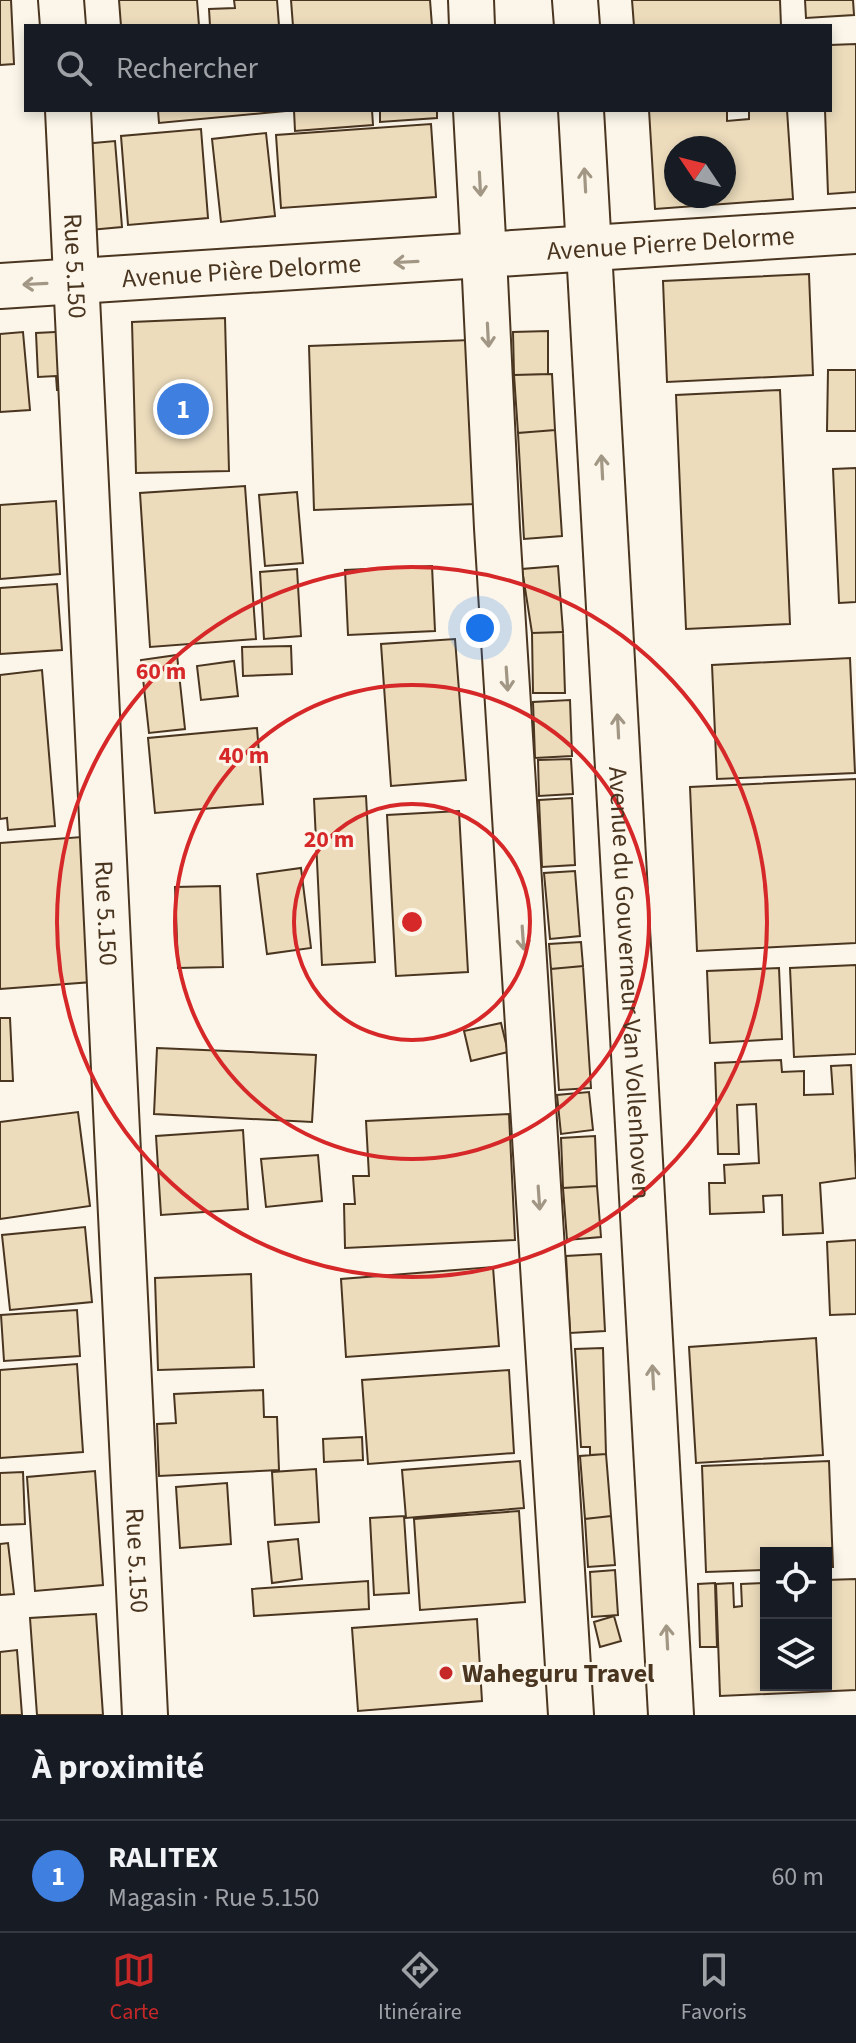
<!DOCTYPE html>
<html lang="fr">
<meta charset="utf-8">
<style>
:root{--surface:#171b24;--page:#242831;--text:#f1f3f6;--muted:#9ea1a6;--line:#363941;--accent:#c62828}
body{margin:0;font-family:"Source Sans 3",sans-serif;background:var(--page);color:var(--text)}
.controls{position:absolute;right:24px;bottom:24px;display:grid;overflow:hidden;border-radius:0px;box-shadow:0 4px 12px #0003}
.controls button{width:72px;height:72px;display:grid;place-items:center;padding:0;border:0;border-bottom:2px solid var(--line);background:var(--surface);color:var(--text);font:40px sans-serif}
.compass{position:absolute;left:664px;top:136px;width:72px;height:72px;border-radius:50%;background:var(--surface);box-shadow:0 4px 12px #0003;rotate:305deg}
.you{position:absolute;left:480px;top:628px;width:28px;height:28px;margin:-20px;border:6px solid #fff;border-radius:50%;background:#1a73e8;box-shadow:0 0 0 12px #1a73e833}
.badge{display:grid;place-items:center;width:52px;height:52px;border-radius:50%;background:var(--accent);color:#fff;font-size:26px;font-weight:700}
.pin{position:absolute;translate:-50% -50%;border:4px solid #fff;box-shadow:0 2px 8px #0006}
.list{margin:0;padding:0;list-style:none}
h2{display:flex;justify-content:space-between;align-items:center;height:104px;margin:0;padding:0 32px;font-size:34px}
h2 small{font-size:26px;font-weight:400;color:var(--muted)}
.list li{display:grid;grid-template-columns:52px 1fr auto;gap:24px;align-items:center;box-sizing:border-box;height:112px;padding:0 32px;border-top:2px solid var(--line)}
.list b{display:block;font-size:30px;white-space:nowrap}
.list p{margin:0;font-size:26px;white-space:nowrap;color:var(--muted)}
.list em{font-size:26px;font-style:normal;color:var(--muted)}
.icon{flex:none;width:44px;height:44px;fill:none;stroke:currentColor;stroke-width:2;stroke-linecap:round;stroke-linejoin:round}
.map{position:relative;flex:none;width:856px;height:1715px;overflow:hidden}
.search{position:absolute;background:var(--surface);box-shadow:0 4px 12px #0003;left:24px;right:24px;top:24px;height:88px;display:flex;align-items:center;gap:20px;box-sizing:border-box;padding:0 28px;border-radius:0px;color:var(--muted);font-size:30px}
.sheet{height:216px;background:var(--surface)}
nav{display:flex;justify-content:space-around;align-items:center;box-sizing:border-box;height:112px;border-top:2px solid var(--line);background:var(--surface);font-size:22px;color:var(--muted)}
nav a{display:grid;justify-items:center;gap:4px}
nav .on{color:var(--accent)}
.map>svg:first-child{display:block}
.building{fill:#ecdcbc;stroke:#4a3520;stroke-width:2;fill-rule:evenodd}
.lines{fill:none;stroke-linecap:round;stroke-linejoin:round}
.minor-casing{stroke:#4a3520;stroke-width:48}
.major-casing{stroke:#4a3520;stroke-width:48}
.minor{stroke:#fbf6e9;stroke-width:44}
.major{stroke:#fbf6e9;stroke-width:44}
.oneway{stroke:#a29684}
.ring{fill:none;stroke:#d62828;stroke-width:4}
.poi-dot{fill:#c62828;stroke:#fbf6e9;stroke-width:3}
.labels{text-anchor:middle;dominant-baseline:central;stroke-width:6;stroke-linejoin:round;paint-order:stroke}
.street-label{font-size:26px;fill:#4a3520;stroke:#fbf6e9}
.poi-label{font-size:26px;font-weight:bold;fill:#4a3520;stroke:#fbf6e9;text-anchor:start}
.centre{fill:#d62828;stroke:#fbf6e9;stroke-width:4}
.ring-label{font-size:24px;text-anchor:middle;font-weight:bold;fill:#d62828;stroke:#fbf6e9;stroke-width:6;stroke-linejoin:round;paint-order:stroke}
</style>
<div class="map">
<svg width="856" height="1715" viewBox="0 0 856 1715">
<rect width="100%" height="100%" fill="#fbf6e9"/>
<path class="building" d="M0,0H11L14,64L0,65Z
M119,0H197L199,26H121Z
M234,0H277L279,26H210L209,9L235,8Z
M291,0H430L432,26H293Z
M632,0H780L781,26H634Z
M805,0H853L854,15L806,18Z
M856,44V192L828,194L825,110H830V45Z
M158,110H285V111L159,123Z
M294,110H372L373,125L295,131Z
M380,110H437V118L380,122Z
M649,110H727V121L749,119V110H787L793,199L655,209ZM676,148H724V196H676Z
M431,124L436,197L281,208L276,135Z
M201,129L208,218L128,225L121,136Z
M266,133L275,216L221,222L212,139Z
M115,141L122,227L90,230L83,144Z
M809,274L813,375L667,382L663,281Z
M225,318L229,471L136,473L132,322Z
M75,331L78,389L57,390L56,376L38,377L36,333Z
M548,331V374L514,375L513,332Z
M23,332L30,410L0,412V334Z
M471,340L476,504L314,510L309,346Z
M828,370H856V431H827Z
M552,374L555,430L518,433L514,375Z
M780,390L790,624L686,629L676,395Z
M555,430L562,536L524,539L518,433Z
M856,468V602L839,603L833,469Z
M245,486L256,639L150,647L140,493Z
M297,492L303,563L265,566L259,495Z
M56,501L60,574L0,579V505Z
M432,566L435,631L348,635L345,570Z
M558,566L563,632L532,633L522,569Z
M297,569L301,636L264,639L260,572Z
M57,584L62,650L0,654V588Z
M563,632L565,693H533L532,633Z
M455,639L466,780L391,786L381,644Z
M291,646L292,674L243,676L242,647Z
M177,655L185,729L149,733L141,660Z
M850,658L855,773L717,779L712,665Z
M234,661L238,696L201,700L197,666Z
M42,670L55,826L8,830L7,818L0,819V675Z
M570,700L572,756L535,758L533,702Z
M257,728L263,804L155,813L148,738Z
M571,759L573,794L539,796L538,760Z
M856,779V943L697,951L690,787Z
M366,796L375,962L322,965L314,799Z
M572,798L575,865L542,867L539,800Z
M459,811L468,972L396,976L387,815Z
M82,837L92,982L0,989V843Z
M301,868L311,948L267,954L257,874Z
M575,871L580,936L550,939L544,873Z
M220,886L223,967L178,968L175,887Z
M581,942L583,966L551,969L549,944Z
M856,965V1054L794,1057L790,968Z
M583,966L591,1088L559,1090L551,969Z
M779,968L782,1039L710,1043L707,971Z
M0,1018H10L13,1081H0Z
M501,1023L508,1052L471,1061L464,1031Z
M157,1048L316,1055L312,1122L154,1114Z
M781,1060L782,1072L804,1071V1095L833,1094L831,1066L851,1065L856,1178L820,1183L823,1233L783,1235L782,1195L763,1196L764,1212L710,1214L709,1183H725L724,1165L759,1163L756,1104L737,1105L739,1154H718L715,1063Z
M589,1092L593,1130L561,1134L557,1095Z
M78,1112L90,1206L0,1219V1122Z
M509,1114L515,1240L345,1248L344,1204H355L353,1176H369L366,1121Z
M243,1130L248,1209L161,1215L156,1136Z
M595,1136L597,1186L563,1188L561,1138Z
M318,1155L322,1201L266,1207L261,1159Z
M597,1186L601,1237L567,1240L563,1188Z
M85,1227L92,1302L10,1310L2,1235Z
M856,1240V1314L830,1315L827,1242Z
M601,1254L605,1331L570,1333L566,1256Z
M493,1267L499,1346L346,1357L341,1279Z
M251,1274L254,1367L158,1370L155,1278Z
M77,1310L80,1356L4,1361L1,1315Z
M816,1338L823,1455L696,1463L689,1347Z
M603,1348L606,1454L590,1455V1447H581L575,1349Z
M77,1364L83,1452L0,1458V1370Z
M509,1370L514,1453L368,1464L362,1380Z
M263,1390L264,1417H277L279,1470L159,1476L157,1424L176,1423L174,1394Z
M362,1437L363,1460L324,1462L323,1439Z
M606,1454L611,1516L585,1519L580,1456Z
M520,1461L524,1508L406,1518L402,1470Z
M829,1461L833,1567H826V1553H766V1570L706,1572L702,1466Z
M316,1469L319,1522L275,1525L272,1472Z
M95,1471L103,1585L35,1591L27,1477Z
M23,1472L25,1524L0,1525V1473Z
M227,1483L231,1544L180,1548L176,1487Z
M519,1511L525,1602L420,1610L414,1519Z
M404,1516L409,1593L374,1595L370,1518Z
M611,1516L615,1565L588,1567L585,1519Z
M298,1539L302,1579L272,1583L268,1542Z
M8,1543L14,1594L0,1595V1544Z
M615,1570L618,1615L592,1617L590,1572Z
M856,1579V1690L720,1696L716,1584L733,1583L734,1607L742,1606L741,1584L766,1583V1685H826V1580Z
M368,1581L369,1609L254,1616L252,1589Z
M715,1583L717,1647H700L698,1584Z
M96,1614L103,1715H37L30,1618Z
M614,1616L621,1641L600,1647L594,1622Z
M477,1619L482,1701L358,1711L352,1628Z
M17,1650L22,1715H0V1652Z"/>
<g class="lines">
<defs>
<g id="minor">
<path d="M61,0L63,26"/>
<path d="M471,0L472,26"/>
<path d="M575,0L577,26"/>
<path id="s1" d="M68,110L145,1715"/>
<path d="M476,110L484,257"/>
<path d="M581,110L589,250"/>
</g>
<g id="major">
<path id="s2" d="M589,250L671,1715"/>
<path d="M484,257L497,528L571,1715"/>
<path id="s3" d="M0,286L856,231"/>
</g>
</defs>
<use href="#minor" class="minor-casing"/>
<use href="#major" class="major-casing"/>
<use href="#minor" class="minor"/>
<use href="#major" class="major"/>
</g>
<defs><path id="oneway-shaft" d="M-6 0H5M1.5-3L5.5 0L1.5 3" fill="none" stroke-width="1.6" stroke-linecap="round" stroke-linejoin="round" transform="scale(2)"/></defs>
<g class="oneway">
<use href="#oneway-shaft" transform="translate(585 180) rotate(-93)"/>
<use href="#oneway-shaft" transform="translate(480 184) rotate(87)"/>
<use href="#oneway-shaft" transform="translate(406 262) rotate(177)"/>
<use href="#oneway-shaft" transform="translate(35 284) rotate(177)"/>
<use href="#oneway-shaft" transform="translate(488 335) rotate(87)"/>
<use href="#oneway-shaft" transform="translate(602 467) rotate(-93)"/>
<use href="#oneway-shaft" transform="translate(507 679) rotate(86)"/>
<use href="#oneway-shaft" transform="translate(618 726) rotate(-93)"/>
<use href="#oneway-shaft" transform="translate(523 938) rotate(86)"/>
<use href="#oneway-shaft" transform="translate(539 1198) rotate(86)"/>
<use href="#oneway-shaft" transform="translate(653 1377) rotate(-93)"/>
<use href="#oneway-shaft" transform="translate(667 1637) rotate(-93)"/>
</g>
<g class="ring">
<circle cx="412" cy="922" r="118"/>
<circle cx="412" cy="922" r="237"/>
<circle cx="412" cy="922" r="355"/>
</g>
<circle class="poi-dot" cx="446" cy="1673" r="8"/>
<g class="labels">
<g class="street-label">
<text stroke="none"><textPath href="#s3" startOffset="672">Avenue Pierre Delorme</textPath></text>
<text stroke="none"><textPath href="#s1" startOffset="156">Rue 5.150</textPath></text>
<text stroke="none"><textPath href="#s3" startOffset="242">Avenue Pière Delorme</textPath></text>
<text stroke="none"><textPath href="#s1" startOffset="804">Rue 5.150</textPath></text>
<text stroke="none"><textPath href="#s2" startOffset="734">Avenue du Gouverneur Van Vollenhoven</textPath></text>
<text stroke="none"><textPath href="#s1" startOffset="1452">Rue 5.150</textPath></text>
</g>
<g class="poi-label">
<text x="462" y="1673">Waheguru Travel</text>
</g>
</g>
<circle cx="412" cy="922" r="12" class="centre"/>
<g class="ring-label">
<text x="161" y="679">60 m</text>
<text x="244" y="763">40 m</text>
<text x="329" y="847">20 m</text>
</g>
</svg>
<div class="controls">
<button><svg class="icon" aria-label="locate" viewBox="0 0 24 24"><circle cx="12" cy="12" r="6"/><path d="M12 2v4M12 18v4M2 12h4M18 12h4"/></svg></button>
<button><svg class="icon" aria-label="layers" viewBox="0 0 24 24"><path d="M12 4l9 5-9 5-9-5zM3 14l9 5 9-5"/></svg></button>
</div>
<svg class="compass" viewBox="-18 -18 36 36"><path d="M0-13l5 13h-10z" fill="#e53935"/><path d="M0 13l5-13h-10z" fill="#9ea1a6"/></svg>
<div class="you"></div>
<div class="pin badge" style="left:183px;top:409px;background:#3f7fe0">1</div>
<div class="search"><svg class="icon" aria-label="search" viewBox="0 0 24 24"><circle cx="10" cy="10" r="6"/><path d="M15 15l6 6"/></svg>Rechercher</div>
</div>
<section class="sheet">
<h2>À proximité<small></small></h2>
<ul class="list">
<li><span class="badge" style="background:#3f7fe0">1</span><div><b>RALITEX</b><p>Magasin · Rue 5.150</p></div><em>60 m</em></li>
</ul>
</section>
<nav>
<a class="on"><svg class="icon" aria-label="map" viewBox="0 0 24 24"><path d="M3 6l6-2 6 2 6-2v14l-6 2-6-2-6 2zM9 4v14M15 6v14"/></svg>Carte</a>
<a><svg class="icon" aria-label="directions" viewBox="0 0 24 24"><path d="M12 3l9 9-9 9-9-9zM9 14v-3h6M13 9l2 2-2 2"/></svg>Itinéraire</a>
<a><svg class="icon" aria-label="saved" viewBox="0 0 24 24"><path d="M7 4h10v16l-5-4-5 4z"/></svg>Favoris</a>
</nav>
